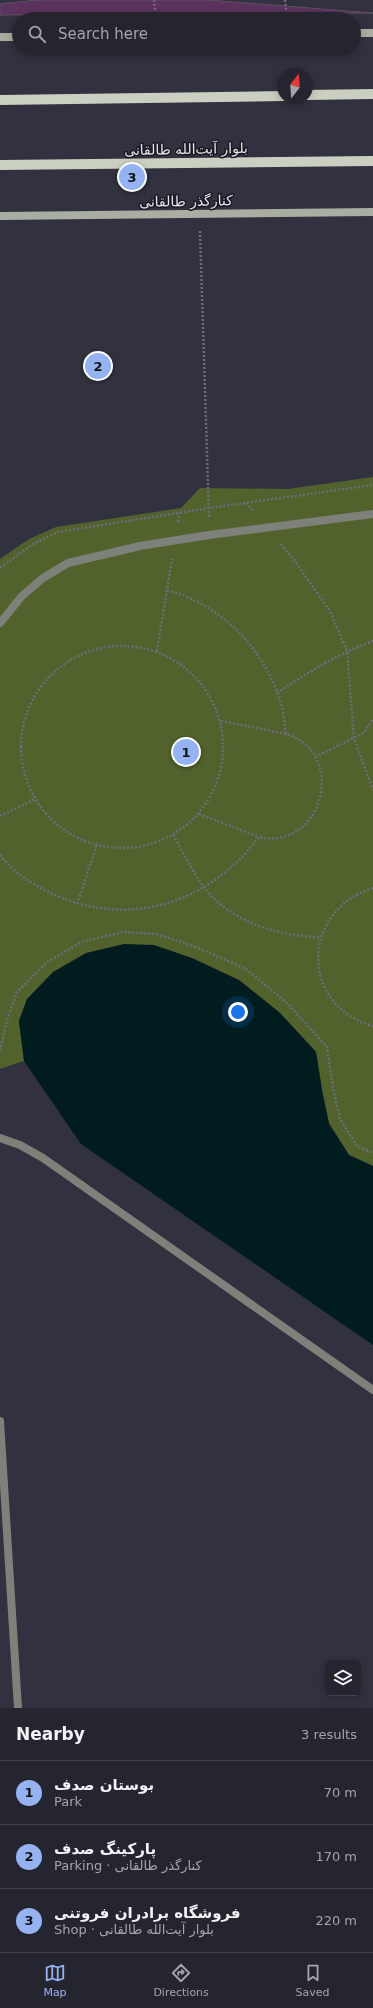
<!DOCTYPE html>
<meta charset="utf-8">
<style>
:root{--surface:#25252f;--page:#31313b;--text:#f1f3f6;--muted:#a3a5aa;--line:#42424b;--accent:#95b2f1}
body{margin:0;font-family:"DejaVu Sans","Noto Sans Arabic",sans-serif;background:var(--page);color:var(--text)}
.controls{position:absolute;right:12px;bottom:12px;display:grid;overflow:hidden;border-radius:6px;box-shadow:0 2px 10px #0003}
.controls button{width:36px;height:36px;display:grid;place-items:center;padding:0;border:0;border-bottom:1px solid var(--line);background:var(--surface);color:var(--text);font:20px sans-serif}
.compass{position:absolute;left:277px;top:68px;width:36px;height:36px;border-radius:50%;background:var(--surface);box-shadow:0 2px 10px #0003;rotate:17deg}
.you{position:absolute;left:238px;top:1012px;width:14px;height:14px;margin:-10px;border:3px solid #fff;border-radius:50%;background:#1a73e8;box-shadow:0 0 0 6px #1a73e833}
.badge{display:grid;place-items:center;width:26px;height:26px;border-radius:50%;background:var(--accent);color:#111;font-size:13px;font-weight:700}
.pin{position:absolute;translate:-50% -50%;border:2px solid #fff;box-shadow:0 1px 4px #0006}
.list{margin:0;padding:0;list-style:none}
h2{display:flex;justify-content:space-between;align-items:center;height:52px;margin:0;padding:0 16px;font-size:17px}
h2 small{font-size:13px;font-weight:400;color:var(--muted)}
.list li{display:grid;grid-template-columns:26px 1fr auto;gap:12px;align-items:center;box-sizing:border-box;height:64px;padding:0 16px;border-top:1px solid var(--line)}
.list b{display:block;font-size:15px;white-space:nowrap}
.list p{margin:0;font-size:13px;white-space:nowrap;color:var(--muted)}
.list em{font-size:13px;font-style:normal;color:var(--muted)}
.icon{flex:none;width:22px;height:22px;fill:none;stroke:currentColor;stroke-width:2;stroke-linecap:round;stroke-linejoin:round}
.map{position:relative;flex:none;width:373px;height:1708px;overflow:hidden}
.search{position:absolute;background:var(--surface);box-shadow:0 2px 10px #0003;left:12px;right:12px;top:12px;height:44px;display:flex;align-items:center;gap:10px;box-sizing:border-box;padding:0 14px;border-radius:22px;color:var(--muted);font-size:15px}
.sheet{height:244px;background:var(--surface)}
nav{display:flex;justify-content:space-around;align-items:center;box-sizing:border-box;height:56px;border-top:1px solid var(--line);background:var(--surface);font-size:11px;color:var(--muted)}
nav a{display:grid;justify-items:center;gap:2px}
nav .on{color:var(--accent)}
.map>svg:first-child{display:block}
.green{fill:#52622d}
.water{fill:#001c1e}
.building{fill:#5c325f;stroke:#5f5360}
.lines{fill:none;stroke-linecap:round;stroke-linejoin:round}
.path{stroke:#6d6d79;stroke-width:2.5;stroke-dasharray:2 2;stroke-linecap:butt}
.lane{stroke:#7e817a;stroke-width:8}
.secondary{stroke:#a9aea2;stroke-width:8}
.primary{stroke:#cad0c1;stroke-width:10}
.labels{text-anchor:middle;dominant-baseline:central;stroke-width:3;stroke-linejoin:round;paint-order:stroke}
.street-label{font-size:14px;fill:#e6e6ef;stroke:#191920}
</style>
<div class="map">
<svg width="373" height="1708" viewBox="0 0 373 1708">
<rect width="100%" height="100%" fill="#31313f"/>
<path class="green" d="M373,477V1166L349,1155L329,1123L322,1090L316,1052L280,1013L239,980L27,999L19,1021L24,1061L0,1069V559L29,539L56,527L181,508L200,488L288,489Z"/>
<path class="water" d="M124,944L154,945L192,958L239,980L280,1013L316,1052L322,1090L329,1124L349,1155L373,1166V1345L81,1144L24,1061L19,1021L27,999L53,972L86,953Z"/>
<path class="building" d="M37,0H208L373,13L0,15V4Z"/>
<g class="lines">
<path class="path" d="M154,0L156,19
M285,0L287,19
M200,231L209,517
M246,503L253,511
M178,522L180,513
M281,544L297,564L330,611L347,651L354,738L373,790
M0,568L33,544L58,532L209,508L373,485
M21 747a101 101 0 1 1 202 0a101 101 0 1 1-202 0Z
M157,651L172,559
M277,693C308,672 338,654 373,641
M221,721L286,734
M315,757L364,733L373,719
M199,814L259,837
M0,816L35,799
M173,835C183,852 192,871 204,887C229,922 281,937 321,937
M0,855C14,873 36,887 57,896C133,928 210,902 259,837C322,852 349,753 286,734C284,724 284,713 281,704C265,649 222,605 167,590
M373,888C300,911 300,1006 373,1026
M77,904L97,844
M0,1051L7,1020L17,992L46,963L81,942L123,932L156,934L196,947L246,969L288,1004L327,1047L333,1088L340,1119L357,1146L373,1153"/>
<path class="lane" d="M0,623L22,596L43,578L68,563L140,546L209,535L373,514
M0,1138L20,1145L43,1158L373,1390
M0,1421L18,1708"/>
<path class="secondary" d="M354,33H373
M0,37H19
M0,216L373,212"/>
<path class="primary" d="M307,95L373,94
M0,100L283,96
M0,165L373,161"/>
</g>
<g class="labels">
<g class="street-label">
<text transform="translate(186 149) rotate(-1)">بلوار آیت‌الله طالقانی</text>
<text transform="translate(186 201) rotate(-1)">کنارگذر طالقانی</text>
</g>
</g>
</svg>
<div class="controls">
<button><svg class="icon" aria-label="layers" viewBox="0 0 24 24"><path d="M12 4l9 5-9 5-9-5zM3 14l9 5 9-5"/></svg></button>
</div>
<svg class="compass" viewBox="-18 -18 36 36"><path d="M0-13l5 13h-10z" fill="#e53935"/><path d="M0 13l5-13h-10z" fill="#a3a5aa"/></svg>
<div class="you"></div>
<div class="pin badge" style="left:186px;top:752px">1</div>
<div class="pin badge" style="left:98px;top:366px">2</div>
<div class="pin badge" style="left:132px;top:177px">3</div>
<div class="search"><svg class="icon" aria-label="search" viewBox="0 0 24 24"><circle cx="10" cy="10" r="6"/><path d="M15 15l6 6"/></svg>Search here</div>
</div>
<section class="sheet">
<h2>Nearby<small>3 results</small></h2>
<ul class="list">
<li><span class="badge">1</span><div><b>بوستان صدف</b><p>Park</p></div><em>70 m</em></li>
<li><span class="badge">2</span><div><b>پارکینگ صدف</b><p>Parking · کنارگذر طالقانی</p></div><em>170 m</em></li>
<li><span class="badge">3</span><div><b>فروشگاه برادران فروتنی</b><p>Shop · بلوار آیت‌الله طالقانی</p></div><em>220 m</em></li>
</ul>
</section>
<nav>
<a class="on"><svg class="icon" aria-label="map" viewBox="0 0 24 24"><path d="M3 6l6-2 6 2 6-2v14l-6 2-6-2-6 2zM9 4v14M15 6v14"/></svg>Map</a>
<a><svg class="icon" aria-label="directions" viewBox="0 0 24 24"><path d="M12 3l9 9-9 9-9-9zM9 14v-3h6M13 9l2 2-2 2"/></svg>Directions</a>
<a><svg class="icon" aria-label="saved" viewBox="0 0 24 24"><path d="M7 4h10v16l-5-4-5 4z"/></svg>Saved</a>
</nav>
